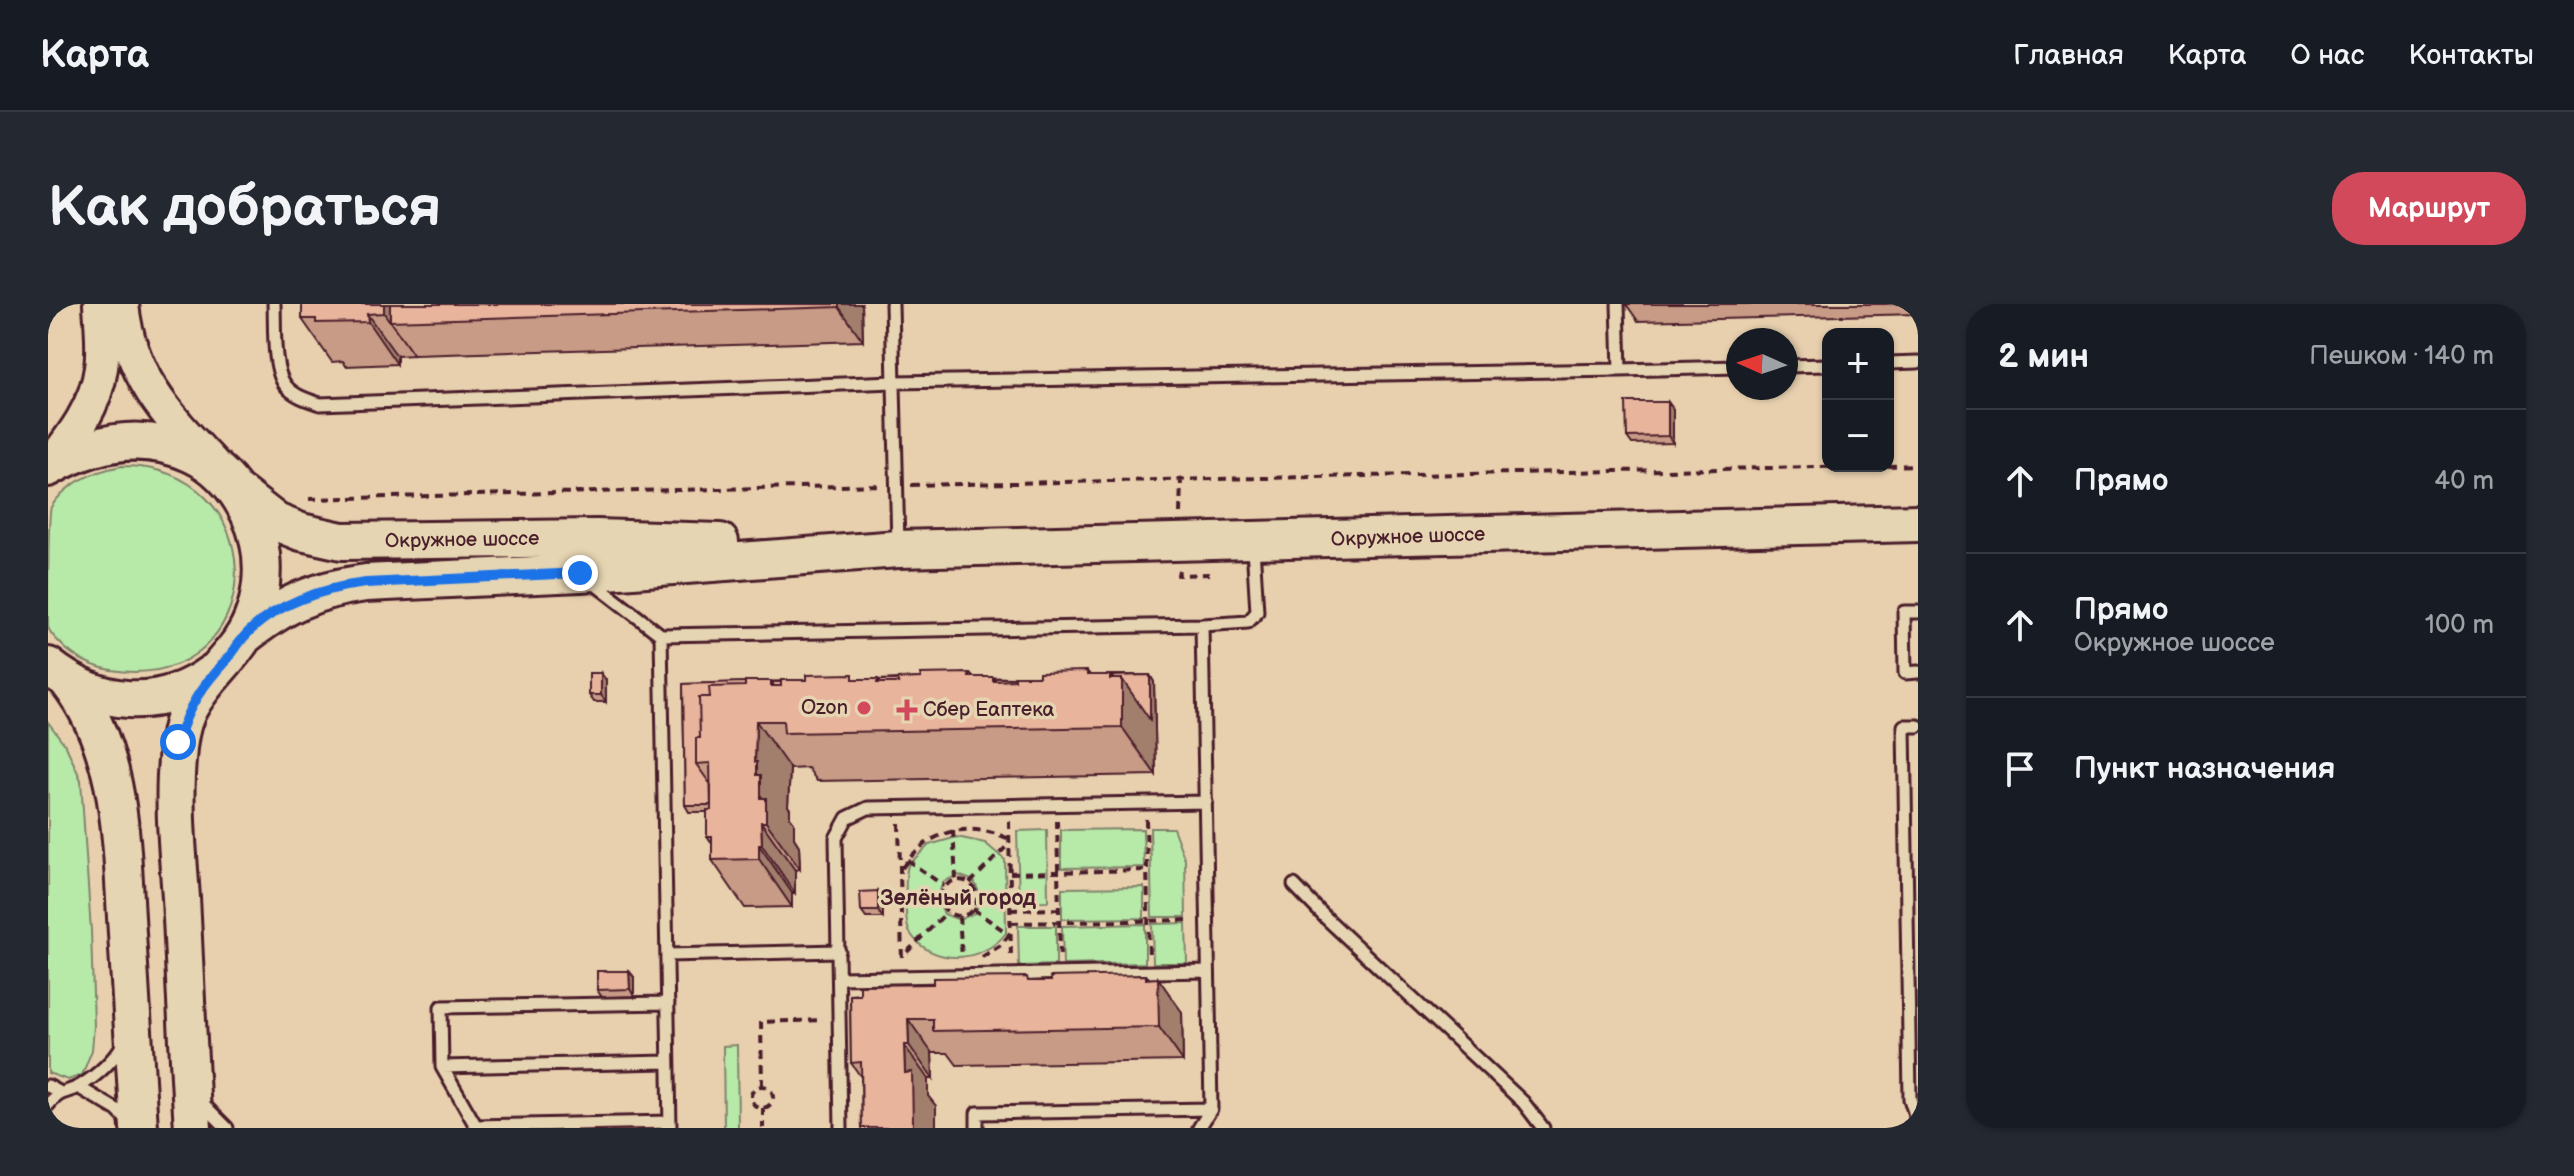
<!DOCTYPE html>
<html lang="ru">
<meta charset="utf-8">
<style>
:root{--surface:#171b24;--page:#242831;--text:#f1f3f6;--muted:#9ea1a6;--line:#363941;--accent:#d1495b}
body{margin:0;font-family:"Balsamiq Sans",sans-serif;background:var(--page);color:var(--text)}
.controls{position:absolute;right:24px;top:24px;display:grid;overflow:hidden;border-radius:16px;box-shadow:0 2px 6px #0004}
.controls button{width:72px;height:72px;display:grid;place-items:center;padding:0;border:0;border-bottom:2px solid var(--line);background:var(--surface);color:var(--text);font:40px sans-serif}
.compass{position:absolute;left:1678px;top:24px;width:72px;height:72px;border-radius:50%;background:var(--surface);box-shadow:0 2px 6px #0004;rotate:273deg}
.stop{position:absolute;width:24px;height:24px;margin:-18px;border:6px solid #1a73e8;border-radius:50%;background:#fff}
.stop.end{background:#1a73e8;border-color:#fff;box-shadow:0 2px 8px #0008}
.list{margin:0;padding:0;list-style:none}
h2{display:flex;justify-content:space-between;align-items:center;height:104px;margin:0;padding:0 32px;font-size:34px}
h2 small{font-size:26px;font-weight:400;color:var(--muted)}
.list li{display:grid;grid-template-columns:52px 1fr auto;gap:24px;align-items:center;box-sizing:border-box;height:144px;padding:0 32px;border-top:2px solid var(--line)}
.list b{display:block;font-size:30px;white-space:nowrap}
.list p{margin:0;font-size:26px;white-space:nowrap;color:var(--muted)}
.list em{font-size:26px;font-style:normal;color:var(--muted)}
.icon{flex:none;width:44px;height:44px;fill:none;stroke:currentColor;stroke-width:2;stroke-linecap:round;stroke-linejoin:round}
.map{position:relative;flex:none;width:1870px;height:824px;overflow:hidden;border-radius:32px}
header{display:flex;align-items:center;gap:48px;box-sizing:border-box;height:112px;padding:0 40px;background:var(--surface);border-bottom:2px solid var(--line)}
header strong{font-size:38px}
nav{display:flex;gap:44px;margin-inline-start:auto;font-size:28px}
.intro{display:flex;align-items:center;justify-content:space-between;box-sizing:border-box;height:192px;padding:0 48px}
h1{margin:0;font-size:56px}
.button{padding:20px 36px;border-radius:32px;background:var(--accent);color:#fff;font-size:28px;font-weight:700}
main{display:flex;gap:48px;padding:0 48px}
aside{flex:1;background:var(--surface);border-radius:32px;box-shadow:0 2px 6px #0004}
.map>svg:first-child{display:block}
.green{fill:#b7e9a9;stroke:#80846a;stroke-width:2;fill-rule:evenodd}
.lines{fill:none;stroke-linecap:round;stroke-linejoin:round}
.lane-casing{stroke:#4a1f2b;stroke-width:17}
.secondary-casing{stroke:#4a1f2b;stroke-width:38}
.primary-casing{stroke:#4a1f2b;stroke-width:42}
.path{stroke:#4a1f2b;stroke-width:4;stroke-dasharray:8 6;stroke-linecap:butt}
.lane{stroke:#e6d5b2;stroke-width:11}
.secondary{stroke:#e6d5b2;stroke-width:32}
.primary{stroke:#e6d5b2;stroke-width:36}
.wall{fill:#c89b86;stroke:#4a1f2b;stroke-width:2}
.shaded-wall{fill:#a27e6d;stroke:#4a1f2b;stroke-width:2}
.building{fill:#e8b49c;stroke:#4a1f2b;stroke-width:2}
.route{stroke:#1a73e8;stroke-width:10}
.poi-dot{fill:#d1495b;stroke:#e6d5b2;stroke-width:3}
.labels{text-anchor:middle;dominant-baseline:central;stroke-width:7;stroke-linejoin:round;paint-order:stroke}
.street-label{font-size:20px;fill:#4a1f2b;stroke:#e6d5b2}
.poi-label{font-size:20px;fill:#4a1f2b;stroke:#e6d5b2;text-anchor:end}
.neighbourhood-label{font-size:22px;font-weight:bold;fill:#4a1f2b;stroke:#e6d5b2}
</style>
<header>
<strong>Карта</strong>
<nav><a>Главная</a><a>Карта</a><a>О нас</a><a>Контакты</a></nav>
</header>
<div class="intro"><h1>Как добраться</h1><a class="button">Маршрут</a></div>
<main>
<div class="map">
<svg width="1870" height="824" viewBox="0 0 1870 824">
<rect width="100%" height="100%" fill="#e8d0af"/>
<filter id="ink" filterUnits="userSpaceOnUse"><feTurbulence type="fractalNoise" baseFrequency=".0125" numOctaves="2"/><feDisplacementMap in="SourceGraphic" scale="16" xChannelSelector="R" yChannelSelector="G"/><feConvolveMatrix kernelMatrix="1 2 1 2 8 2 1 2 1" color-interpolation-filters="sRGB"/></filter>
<g filter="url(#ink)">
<path class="green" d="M74,162C223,162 224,367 87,368C58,368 31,360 11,338C7,334 1,328 0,323C0,313 0,209 3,203C19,178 47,167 74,162Z
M0,418L18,442L33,476L43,627L46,722L44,746L34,771L20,776L0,769Z
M1102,524H1125L1137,556L1138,613H1104Z
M1095,525L1096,563L1013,564V526Z
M999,526L1000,597L971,598L969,527Z
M909,533L937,539L957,556L958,629C935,659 884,663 862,629C856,620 857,571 860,561L881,541ZM910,571L926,577L933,593L927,609L911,616L896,610L889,595L895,578Z
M1096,583V614L1014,615V584Z
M1138,619L1139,659H1105L1104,620Z
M1097,620V659L1015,661L1014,622Z
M970,622H1008V661L971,662Z
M689,741L690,824H676L675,742Z"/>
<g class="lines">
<defs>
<path id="lane" d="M226,0C227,21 224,66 238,82C246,92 260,96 272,100L846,78L1572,66L1570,0
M844,0L850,241
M1840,59L1870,58
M1738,62L1780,61
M1572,66L1690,63
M543,277L613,331L1154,321L1200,318L1209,308L1205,242
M1870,308H1856L1857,369L1870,368
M613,331L622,824
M1870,422H1856L1862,795L1870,820
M1246,581L1277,613L1475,798L1495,824
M619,651L791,647
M791,674L1160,667
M394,763L620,758
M0,782L11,788
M30,783L69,806L82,819
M154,799L179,824
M0,801C14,784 16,791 32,782C49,772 68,754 77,737
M428,822L622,818
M429,824L394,763L393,703L620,699
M793,824L788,534L799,514L820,504L1158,498
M929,824V809L1163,805
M1151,824L1163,805L1154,321"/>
<path id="secondary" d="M74,0C81,71 118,110 164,159
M0,164C24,133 48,103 53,64C56,43 53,21 52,0"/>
<path id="primary" d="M0,164C45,138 94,127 144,150C170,162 188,183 201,209C222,253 217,308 186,346C170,366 150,385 139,408C132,423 130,440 129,456C125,501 130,549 133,594C137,671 140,748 145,824
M192,190L228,218L253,228L294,237L548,234L672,238
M195,333C236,300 265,286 318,279L532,269L850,245L1870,219
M0,362C50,402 111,408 164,369
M20,377C76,449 73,542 79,629C83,694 87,759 91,824"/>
</defs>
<use href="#lane" class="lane-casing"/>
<use href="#secondary" class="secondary-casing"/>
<use href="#primary" class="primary-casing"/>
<path class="path" d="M1840,162L1870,161
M863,181L1820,162
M261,195L834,181
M1132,209L1133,175
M1131,266L1130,271L1162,270
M1098,515L1101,654
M961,517L963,657
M1009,517L1012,656
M851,519L854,658
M905,526L908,575
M859,556L896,582
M854,564C880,526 920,516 961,535
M962,569L1099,566
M893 594a18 18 0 1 1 36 0a18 18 0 1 1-36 0Z
M922,579L960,541
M929,593H962
M853,597H892
M925,605L962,631
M962,606L1011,605
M911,612L914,654
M963,619L1145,616
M859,648L899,608
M934,653L953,641L961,631
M703 793a11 11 0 1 1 22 0a11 11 0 1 1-22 0Z
M714,782L713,718L775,716
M715,804V824"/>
<use href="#lane" class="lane"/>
<use href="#secondary" class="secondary"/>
<use href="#primary" class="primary"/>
</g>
<path class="wall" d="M254,0H814L815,37L366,51L349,52V60L298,62L295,57L284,58L254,15Z
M1578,0H1870V10L1590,17Z
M1620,98L1625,105V139L1584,140L1579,133Z
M1039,367L1042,371H1102L1106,378L1108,471L769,477L760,464L742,465L740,502L742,505V513L746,518V534L751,542L752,565L747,566V589H744V603L697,604L664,556V539L659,533V508H641L637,501L635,380L808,375L830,376L873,374L922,369L925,373L967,374Z
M558,376V398H546L541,391Z
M830,587L835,594V614H818L813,607Z
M581,667L586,673V692L554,693L549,686Z
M1098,671L1134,708L1135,757L909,761L900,749H884L885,775H880V792L888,802V824H814L813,773L803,759L802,691L983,677Z"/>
<path class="shaded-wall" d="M336,0H356L342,17L366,52L336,9Z
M791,0H814L815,37L791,3Z
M319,10L349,52V60L320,18Z
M1620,98L1625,105V139L1620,132Z
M553,369L558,376V398L553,391Z
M1062,371L1074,387V375L1102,371L1106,378L1108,471L1074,423Z
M708,417L742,465L740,502L742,505V513L746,518V534L751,542L752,565L718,518L707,458Z
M713,518L747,566V589L714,541Z
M711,541L744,589V603L711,555Z
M830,587L835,594V614L830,607Z
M581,667L586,673V692L582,685Z
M1098,671L1110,689V674L1134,708L1135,757L1111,723Z
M860,715L884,749L885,775L861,741Z
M856,741L880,775V792L888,802V824H865L857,769Z"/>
<path class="building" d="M254,0H336V9L319,10L320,18L268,19V15H254Z
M342,0H791V3L342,17Z
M1578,98H1620V132L1579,133Z
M1039,367V371H1062V375H1074V423L736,429L735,417H708L707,458H709V471H713V494H718V518H713L714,541H711V555L664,556V533H659V506H663L662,459L648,460V434H652L651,393H662L661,383L697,382V377H723V382H733V376H758V371L805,370V375H830L829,379H850L849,375L873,374L872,370L922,369L921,373H945V377L967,376L966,372H991V368Z
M541,369H553V391H541Z
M1102,371V416L1074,375H1066L1063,372Z
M946,374H967V376L948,377Z
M830,376H849L850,379H833Z
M697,378V382L661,383L662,393H651L652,434H648V460L663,481V501H637L635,380Z
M724,378H733V382H726Z
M830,587V607H813L812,588Z
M549,667H581L582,685L549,686Z
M1098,671V675L1110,674L1111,723L885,727V715H860L861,741H856L857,769L864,768L865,824H814L813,758L803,759L802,691H812V681L885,680V674L979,673L980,677H1003L1002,673Z"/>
</g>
<g class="lines" filter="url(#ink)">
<path class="route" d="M130,438C139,402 155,381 180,354C186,347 190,340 195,334C225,300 275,284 318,279L532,269"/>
</g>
<g class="poi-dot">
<circle cx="816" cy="404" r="8"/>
<path d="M855 394h8v8h8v8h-8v8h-8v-8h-8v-8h8z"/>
</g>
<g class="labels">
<g class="street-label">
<text transform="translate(1360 233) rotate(-2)">Окружное шоссе</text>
<text transform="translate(414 236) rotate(-1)">Окружное шоссе</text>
</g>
<g class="poi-label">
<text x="800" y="404">Ozon</text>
<text x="875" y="406" text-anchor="start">Сбер Еаптека</text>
</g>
<g class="neighbourhood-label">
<text x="910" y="594">Зелёный город</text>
</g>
</g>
</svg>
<div class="controls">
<button>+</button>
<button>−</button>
</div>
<svg class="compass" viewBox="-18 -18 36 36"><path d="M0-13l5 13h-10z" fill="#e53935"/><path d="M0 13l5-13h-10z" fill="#9ea1a6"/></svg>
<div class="stop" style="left:130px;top:438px"></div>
<div class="stop end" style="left:532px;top:269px"></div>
</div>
<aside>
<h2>2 мин<small>Пешком · 140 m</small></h2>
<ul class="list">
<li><svg class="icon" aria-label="ahead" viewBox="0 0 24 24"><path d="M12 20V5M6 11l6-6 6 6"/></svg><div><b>Прямо</b></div><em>40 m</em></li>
<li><svg class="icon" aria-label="ahead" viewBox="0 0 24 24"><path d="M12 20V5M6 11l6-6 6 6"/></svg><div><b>Прямо</b><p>Окружное шоссе</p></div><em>100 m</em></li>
<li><svg class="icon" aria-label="arrive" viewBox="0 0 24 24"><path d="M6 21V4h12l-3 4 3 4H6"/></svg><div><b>Пункт назначения</b></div></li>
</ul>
</aside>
</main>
